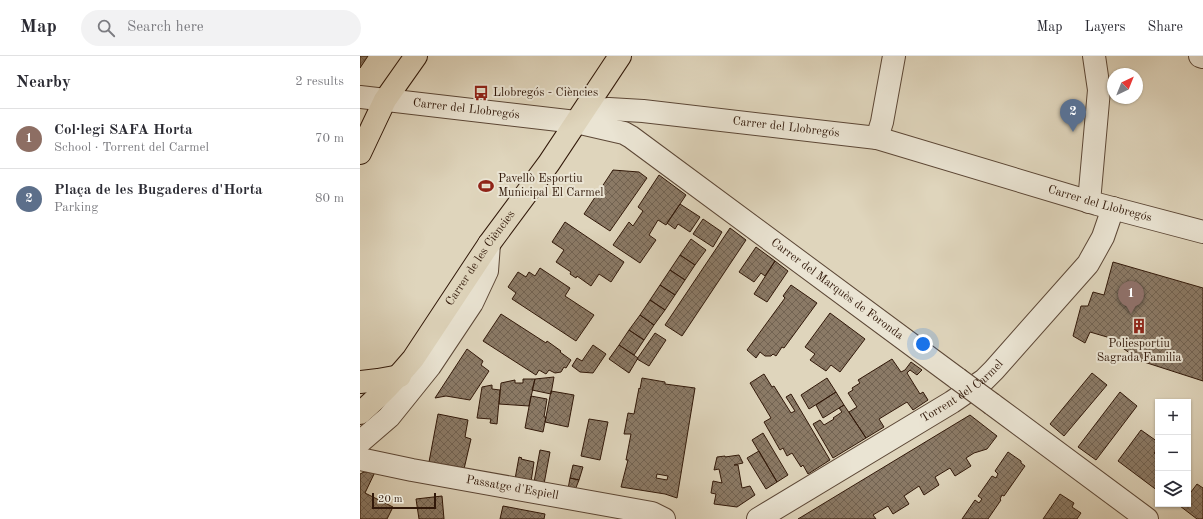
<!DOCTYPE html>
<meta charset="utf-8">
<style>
:root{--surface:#fff;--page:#f2f2f3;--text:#2b2b33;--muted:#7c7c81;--line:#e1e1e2;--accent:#db2777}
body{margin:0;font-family:"Old Standard TT",serif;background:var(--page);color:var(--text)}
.controls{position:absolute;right:12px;bottom:12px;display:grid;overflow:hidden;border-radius:0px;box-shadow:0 1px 3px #0004}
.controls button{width:36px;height:36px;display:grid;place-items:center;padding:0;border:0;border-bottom:1px solid var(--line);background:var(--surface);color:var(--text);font:20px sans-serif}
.compass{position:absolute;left:747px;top:12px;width:36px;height:36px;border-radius:50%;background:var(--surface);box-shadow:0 1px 3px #0004;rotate:43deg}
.scale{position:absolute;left:12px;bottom:10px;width:64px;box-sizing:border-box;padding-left:4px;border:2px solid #311809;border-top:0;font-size:11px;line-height:14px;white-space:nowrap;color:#311809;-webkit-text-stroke:3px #eae4d3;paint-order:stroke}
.you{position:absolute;left:563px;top:288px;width:14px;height:14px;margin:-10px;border:3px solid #fff;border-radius:50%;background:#1a73e8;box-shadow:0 0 0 6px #1a73e833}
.badge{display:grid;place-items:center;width:26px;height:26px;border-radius:50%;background:var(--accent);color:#fff;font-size:13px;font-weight:700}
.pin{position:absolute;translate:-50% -33px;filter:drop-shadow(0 1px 2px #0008)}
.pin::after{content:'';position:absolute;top:21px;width:14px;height:12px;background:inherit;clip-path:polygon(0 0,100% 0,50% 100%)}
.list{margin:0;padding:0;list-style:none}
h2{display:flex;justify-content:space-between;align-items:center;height:52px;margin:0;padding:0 16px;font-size:17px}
h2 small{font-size:13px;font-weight:400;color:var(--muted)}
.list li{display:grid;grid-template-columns:26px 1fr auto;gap:12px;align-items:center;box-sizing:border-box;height:60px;padding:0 16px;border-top:1px solid var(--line)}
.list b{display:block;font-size:15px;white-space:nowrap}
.list p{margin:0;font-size:13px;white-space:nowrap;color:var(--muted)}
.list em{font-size:13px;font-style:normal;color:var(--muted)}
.icon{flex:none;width:22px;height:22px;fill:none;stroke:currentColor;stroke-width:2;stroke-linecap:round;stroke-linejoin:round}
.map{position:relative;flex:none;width:843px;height:463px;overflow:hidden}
header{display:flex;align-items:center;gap:24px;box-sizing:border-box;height:56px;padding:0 20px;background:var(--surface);border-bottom:1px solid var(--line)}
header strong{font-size:19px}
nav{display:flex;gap:22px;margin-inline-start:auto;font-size:14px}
.search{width:280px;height:36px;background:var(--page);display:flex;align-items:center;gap:10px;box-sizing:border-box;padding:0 14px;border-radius:22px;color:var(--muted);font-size:15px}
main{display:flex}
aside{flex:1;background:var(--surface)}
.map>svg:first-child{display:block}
.building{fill:url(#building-cross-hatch);stroke:#311809;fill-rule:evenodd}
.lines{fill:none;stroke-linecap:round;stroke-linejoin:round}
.minor-casing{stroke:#5c4736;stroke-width:24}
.primary-casing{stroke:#311809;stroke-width:24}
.minor{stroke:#eae4d3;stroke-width:22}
.primary{stroke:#dfd5bc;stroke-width:22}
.minor-bridge-casing{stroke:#5c4736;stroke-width:24;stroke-linecap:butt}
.minor-bridge{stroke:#eae4d3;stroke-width:22}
.labels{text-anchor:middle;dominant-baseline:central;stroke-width:4;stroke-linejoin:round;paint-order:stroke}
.poi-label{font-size:12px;fill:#311809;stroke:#eae4d3;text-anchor:start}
.street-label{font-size:12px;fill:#311809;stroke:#eae4d3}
</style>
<header>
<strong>Map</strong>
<div class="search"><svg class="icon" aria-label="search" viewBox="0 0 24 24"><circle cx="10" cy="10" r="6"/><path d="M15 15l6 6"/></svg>Search here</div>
<nav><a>Map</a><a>Layers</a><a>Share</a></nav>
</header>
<main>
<aside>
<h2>Nearby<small>2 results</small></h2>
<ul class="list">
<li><span class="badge" style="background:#8d6e63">1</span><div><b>Col·legi SAFA Horta</b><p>School · Torrent del Carmel</p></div><em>70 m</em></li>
<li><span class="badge" style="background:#5c6f8a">2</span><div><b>Plaça de les Bugaderes d'Horta</b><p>Parking</p></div><em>80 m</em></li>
</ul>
</aside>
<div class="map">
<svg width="843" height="463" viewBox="0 0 843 463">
<defs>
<pattern id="building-cross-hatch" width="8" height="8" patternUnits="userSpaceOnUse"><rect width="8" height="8" fill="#8b7a66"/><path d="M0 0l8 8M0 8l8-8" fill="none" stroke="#726352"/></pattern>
</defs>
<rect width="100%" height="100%" fill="#dfd5bc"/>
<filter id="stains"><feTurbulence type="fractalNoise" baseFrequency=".005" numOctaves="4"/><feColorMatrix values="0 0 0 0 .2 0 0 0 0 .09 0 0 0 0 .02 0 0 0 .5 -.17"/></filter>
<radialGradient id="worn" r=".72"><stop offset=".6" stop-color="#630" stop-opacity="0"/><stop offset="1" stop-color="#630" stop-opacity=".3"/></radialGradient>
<path class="building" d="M0,0H8L0,12Z
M253,114L279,116L287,122L250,175L224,158Z
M299,119L326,139L306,169L298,164L289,179L296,184L280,207L253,189L269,166L273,170L283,155L278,151Z
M320,148L340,161L330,176L318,168L315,173L307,167Z
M343,163L362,176L353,191L333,178Z
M205,166L264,206L251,226L239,218L231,230L217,220L216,222L210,218L211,216L196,206L204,194L192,186Z
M370,172L386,184L322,280L305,269Z
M331,183L346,194L335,209L320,199Z
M396,191L415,205L405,220L401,217L394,226L379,216Z
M320,199L335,209L325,224L310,214Z
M415,205L428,215L407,246L394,238Z
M753,206L843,232V325L781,305L747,281L730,276L725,287L713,280L721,250H728L733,236L744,239Z
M180,212L210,232L205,240L234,259L216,285L152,243L156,237L148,231L158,216L166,221L169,216L175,220Z
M310,214L325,224L315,239L300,229Z
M300,229L315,239L305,254L290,244Z
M431,229L457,247L424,292L422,291L416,300L413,298L411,300H405L400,296L396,302L387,294L425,242L423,240Z
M290,244L305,254L294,269L280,259Z
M470,257L505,283L480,316L471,309L466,315L450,304L455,298L445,291Z
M141,258L186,287L187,285L201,295L200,296L211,304L206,312L204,311L201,316L195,317L189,314L186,318L179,314L176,319L123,285Z
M280,259L294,269L284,284L269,274Z
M269,274L284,284L274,299L259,289Z
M295,277L306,284L289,310L277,303Z
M233,289L246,298L233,317L220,316L212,310L217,302L222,305Z
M259,289L278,302L269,317L249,303Z
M107,293L123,305L121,309L129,315L110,344L86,340L75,342Z
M532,303L541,316L545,314L551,306L562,314L557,319L550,314L547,317L560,338L563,336L568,344L553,354L547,346L519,363L524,371L506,382L489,356L497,351L488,337L493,334L492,332L500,327L498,324Z
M732,317L747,329L704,380L690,368Z
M404,318L412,331L414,330L431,357L435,355L426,341L431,338L470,404L448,418L443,409L441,411L432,397L427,400L423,392L420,394L404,366L411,362L390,327Z
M194,321L191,338L172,334L175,323Z
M282,322L305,326V328L335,332L317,442L305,438L261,431L268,404H266L271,378H264L268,357L274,358L279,332L280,333ZM297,418L308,420L307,424L296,422Z
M467,322L476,336L449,353L441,339Z
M163,323H175L169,350L139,348L141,327L155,324V327H163Z
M132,329V333L140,334L137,368L130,367L131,363L117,362L122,331Z
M191,335L214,339L208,371L185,366Z
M476,336L484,349L463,362L456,349Z
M760,336L777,350L736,404L718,391Z
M171,340L187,343L184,361H186L183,376L165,372Z
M484,349L506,382L473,402L453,368L460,364L464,369L474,363L473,362L482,356L479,352Z
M78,358L108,364L105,381L111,383L104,413L69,406Z
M610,359L637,380L627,393L614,397L606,402L611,410L595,420L590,412L575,421L579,429L564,439L559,430L544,440L549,448L533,458L528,450L513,459L516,463H438Z
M229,363L248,366L240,404L221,400Z
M781,374L798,386V392L794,397L798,400V435L758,405Z
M403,377L428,419L417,426L392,384Z
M180,394L190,396L184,428L174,426Z
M399,395L417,426L406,433L387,402Z
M648,396L661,405V407L665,410L644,440L642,439L640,443L641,444L628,463H602L615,444L619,447L622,443L618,440L632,420L636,422L638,418L635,415Z
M379,399L383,407L374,409H378L382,432L390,430L395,439L377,451L354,448L356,438L351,437L353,425L362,427L359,413L354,414L357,401L365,400V401Z
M159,401L162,402L161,403L174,406L171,426L155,423Z
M213,409L223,411L219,424L210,422Z
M4,416H15L5,437L33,451L27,463H0V418Z
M210,422L219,424L215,434L208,433Z
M837,428L843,432V463H837L820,450L822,448H828V440Z
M700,438L714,447L712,451L721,457L717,463H683Z
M82,440L84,463H59L56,443Z
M143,450L185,458L184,463H140Z"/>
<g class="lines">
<defs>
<g id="minor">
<path d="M840,0L843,1"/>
<path id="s1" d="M0,41L216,66L264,77L271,81L598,323"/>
<path id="s2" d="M216,66L239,54L249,53L283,55L517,82L737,148L843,176"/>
<path d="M517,82L522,66L534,0"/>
<path d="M729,146L739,34L734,0"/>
<path d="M632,348L787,463"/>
<path d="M0,386L29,361L70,310L112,247L127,215L129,188"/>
<path id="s3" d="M0,403L52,414L292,457L304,463"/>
<path id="s4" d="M398,463L592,346L624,324L634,314L728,208L743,181L753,152"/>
</g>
<g id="primary">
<path d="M0,97L25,44L56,0"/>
<path d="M0,326L18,324L40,320"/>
<path id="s5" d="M0,357C20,340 37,322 53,303L129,188L189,107L260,0"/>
</g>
</defs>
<use href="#minor" class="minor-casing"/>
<use href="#primary" class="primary-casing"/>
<use href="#minor" class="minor"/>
<use href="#primary" class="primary"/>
<defs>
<path id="minor-bridge" d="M598,323L632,348"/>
</defs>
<use href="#minor-bridge" class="minor-bridge-casing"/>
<use href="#minor-bridge" class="minor-bridge"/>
</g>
<defs>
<symbol id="bus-bare" viewBox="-9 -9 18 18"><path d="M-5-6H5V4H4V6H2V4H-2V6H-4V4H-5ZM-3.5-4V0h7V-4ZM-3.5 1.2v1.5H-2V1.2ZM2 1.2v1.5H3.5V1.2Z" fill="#8f2418" stroke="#eae4d3" stroke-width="2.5" paint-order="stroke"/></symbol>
<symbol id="stadium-bare" viewBox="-9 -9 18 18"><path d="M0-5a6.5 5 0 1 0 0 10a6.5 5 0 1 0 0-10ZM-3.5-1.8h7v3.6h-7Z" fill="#8f2418" stroke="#eae4d3" stroke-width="2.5" paint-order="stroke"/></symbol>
<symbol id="building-bare" viewBox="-9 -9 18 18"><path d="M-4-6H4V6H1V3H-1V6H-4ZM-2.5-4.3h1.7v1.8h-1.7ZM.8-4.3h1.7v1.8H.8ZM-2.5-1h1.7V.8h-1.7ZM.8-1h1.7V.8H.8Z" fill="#8f2418" stroke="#eae4d3" stroke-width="2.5" paint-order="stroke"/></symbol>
</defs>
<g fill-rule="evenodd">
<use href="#bus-bare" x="110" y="26" width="22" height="22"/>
<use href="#stadium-bare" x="115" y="119" width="22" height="22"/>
<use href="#building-bare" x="768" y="259" width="22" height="22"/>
</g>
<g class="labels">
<g class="poi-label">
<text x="133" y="37">Llobregós - Ciències</text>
<text x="138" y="123">Pavellò Esportiu<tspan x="138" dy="14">Municipal El Carmel</tspan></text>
<text x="779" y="288" text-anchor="middle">Poliesportiu<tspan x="779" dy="14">Sagrada Familia</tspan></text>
</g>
<g class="street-label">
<text stroke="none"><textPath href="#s1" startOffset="107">Carrer del Llobregós</textPath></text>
<text stroke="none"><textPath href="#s2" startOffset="214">Carrer del Llobregós</textPath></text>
<text stroke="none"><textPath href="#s2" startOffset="538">Carrer del Llobregós</textPath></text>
<text stroke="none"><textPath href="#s5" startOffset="197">Carrer de les Ciències</textPath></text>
<text stroke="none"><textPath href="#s1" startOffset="531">Carrer del Marquès de Foronda</textPath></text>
<text stroke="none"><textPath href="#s4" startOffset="241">Torrent del Carmel</textPath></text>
<text stroke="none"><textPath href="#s3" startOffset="155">Passatge d'Espiell</textPath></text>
</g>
</g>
<rect width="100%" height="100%" filter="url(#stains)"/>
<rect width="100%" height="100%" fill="url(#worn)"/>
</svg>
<div class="controls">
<button>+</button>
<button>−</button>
<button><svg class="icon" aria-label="layers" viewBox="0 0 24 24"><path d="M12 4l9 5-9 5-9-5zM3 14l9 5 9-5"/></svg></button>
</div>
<svg class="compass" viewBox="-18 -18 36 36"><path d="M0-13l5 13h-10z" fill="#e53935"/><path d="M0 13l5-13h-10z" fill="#7c7c81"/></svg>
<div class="scale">20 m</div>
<div class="you"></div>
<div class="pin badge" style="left:771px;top:258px;background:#8d6e63">1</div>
<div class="pin badge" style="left:713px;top:76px;background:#5c6f8a">2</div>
</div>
</main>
